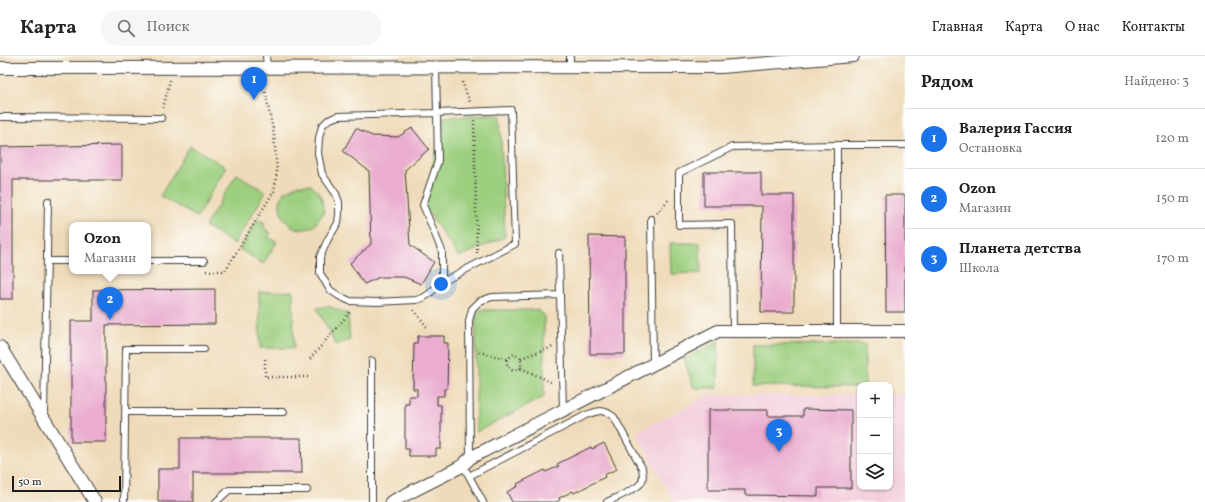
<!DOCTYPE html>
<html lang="ru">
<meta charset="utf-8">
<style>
:root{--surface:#fff;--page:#f6f6f6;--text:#222;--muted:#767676;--line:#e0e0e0;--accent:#1a73e8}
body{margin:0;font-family:Vollkorn,serif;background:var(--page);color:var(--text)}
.controls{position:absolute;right:12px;bottom:12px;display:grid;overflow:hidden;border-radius:8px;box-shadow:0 1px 3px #0004}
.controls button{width:36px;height:36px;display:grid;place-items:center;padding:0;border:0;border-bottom:1px solid var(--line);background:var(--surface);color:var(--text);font:20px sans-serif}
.scale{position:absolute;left:12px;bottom:10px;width:109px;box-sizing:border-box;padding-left:4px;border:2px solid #1c1c1c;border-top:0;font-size:11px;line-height:14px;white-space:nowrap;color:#1c1c1c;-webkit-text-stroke:3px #fdfcf7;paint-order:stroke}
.you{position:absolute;left:441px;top:228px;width:14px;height:14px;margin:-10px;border:3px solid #fff;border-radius:50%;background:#1a73e8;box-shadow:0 0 0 6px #1a73e833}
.badge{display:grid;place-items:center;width:26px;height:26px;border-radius:50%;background:var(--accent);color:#fff;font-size:13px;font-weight:700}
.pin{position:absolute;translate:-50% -33px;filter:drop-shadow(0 1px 2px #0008)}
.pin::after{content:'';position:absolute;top:21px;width:14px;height:12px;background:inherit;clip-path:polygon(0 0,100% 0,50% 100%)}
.popup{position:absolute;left:69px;top:166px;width:82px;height:52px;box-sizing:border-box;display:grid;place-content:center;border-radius:8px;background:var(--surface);filter:drop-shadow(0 1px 3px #0005);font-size:13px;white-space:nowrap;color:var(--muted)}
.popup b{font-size:15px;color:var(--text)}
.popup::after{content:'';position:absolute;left:50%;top:100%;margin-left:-8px;border:8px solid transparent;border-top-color:var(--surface)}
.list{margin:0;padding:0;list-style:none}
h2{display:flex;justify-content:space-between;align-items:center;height:52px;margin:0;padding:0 16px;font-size:17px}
h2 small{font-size:13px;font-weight:400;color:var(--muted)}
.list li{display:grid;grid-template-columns:26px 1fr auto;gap:12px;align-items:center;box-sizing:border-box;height:60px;padding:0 16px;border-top:1px solid var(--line)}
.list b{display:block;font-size:15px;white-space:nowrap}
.list p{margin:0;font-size:13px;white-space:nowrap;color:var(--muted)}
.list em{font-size:13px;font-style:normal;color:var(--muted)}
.icon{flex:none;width:22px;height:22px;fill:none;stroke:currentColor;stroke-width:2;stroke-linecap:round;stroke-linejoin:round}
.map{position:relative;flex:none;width:905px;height:446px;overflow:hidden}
header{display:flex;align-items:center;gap:24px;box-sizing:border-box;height:56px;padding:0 20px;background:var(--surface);border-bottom:1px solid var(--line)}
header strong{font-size:19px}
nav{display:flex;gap:22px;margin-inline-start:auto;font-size:14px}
.search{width:280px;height:36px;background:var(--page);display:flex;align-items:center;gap:10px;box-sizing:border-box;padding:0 14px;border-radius:16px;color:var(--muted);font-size:15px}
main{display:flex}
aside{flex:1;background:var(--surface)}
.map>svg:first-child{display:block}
.built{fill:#f3cfde}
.green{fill:#9dcf7f;stroke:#5c764e}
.building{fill:#eaadd0}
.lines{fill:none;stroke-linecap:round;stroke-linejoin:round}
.lane-casing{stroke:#3c3934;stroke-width:8}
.street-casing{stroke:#3c3934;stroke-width:14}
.path{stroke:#3c3934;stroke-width:2.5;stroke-dasharray:1 3;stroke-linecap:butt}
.lane{stroke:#fff;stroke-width:6}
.street{stroke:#fff;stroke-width:12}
</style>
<header>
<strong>Карта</strong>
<div class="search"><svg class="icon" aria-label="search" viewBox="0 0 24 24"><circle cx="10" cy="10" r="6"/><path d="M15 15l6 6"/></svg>Поиск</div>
<nav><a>Главная</a><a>Карта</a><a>О нас</a><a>Контакты</a></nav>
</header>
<main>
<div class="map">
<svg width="905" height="446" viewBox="0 0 905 446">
<rect width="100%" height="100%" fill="#fdfcf7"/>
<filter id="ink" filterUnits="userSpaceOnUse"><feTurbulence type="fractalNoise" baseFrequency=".025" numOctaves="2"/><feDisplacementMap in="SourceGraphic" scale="8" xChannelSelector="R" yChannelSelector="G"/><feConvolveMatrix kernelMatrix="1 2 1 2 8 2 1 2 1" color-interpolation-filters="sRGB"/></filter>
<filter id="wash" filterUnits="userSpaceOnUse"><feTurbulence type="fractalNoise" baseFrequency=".012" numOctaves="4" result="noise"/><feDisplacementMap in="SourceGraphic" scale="16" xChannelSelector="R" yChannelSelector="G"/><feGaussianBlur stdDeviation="0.9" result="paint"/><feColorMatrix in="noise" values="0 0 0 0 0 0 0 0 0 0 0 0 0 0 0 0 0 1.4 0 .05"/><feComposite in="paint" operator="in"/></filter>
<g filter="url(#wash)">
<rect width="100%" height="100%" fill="#efdbba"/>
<path class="built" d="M710,339H860V431H890V339H905V446H674L636,376Z"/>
<path class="green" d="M500,59L505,181L459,201L423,149L444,61Z
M190,90L226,111L197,161L160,140Z
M237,118L266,136L234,188L205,170Z
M298,129H311L321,139L324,156C321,160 318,166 315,169C300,180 282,168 280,151C279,147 282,141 284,136Z
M258,163L265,167L263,171L271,177L268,181L277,186L263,208L239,193Z
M670,187H700L701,217L671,218Z
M293,235L294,292H260L259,236Z
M328,250L348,258L350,284L336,289L317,252Z
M480,254H538L544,259V341L476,376V258Z
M718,285V332H694L684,303Z
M865,288V329H860V331L753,330V289Z"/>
<g id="blocks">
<path class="building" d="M356,72L372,80L398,81L412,72L429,93L405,114L410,189L434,206L421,228L404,221H380L364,228L350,207L371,188L369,115L343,95Z
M122,89V124H13V243H0V91Z
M704,116H761V139H794V256H761L762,150H704Z
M885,139H905V256H886Z
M589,180L625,181V298H590Z
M215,233V268L106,269V386H71V265H93V234Z
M418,280H444V287H448L447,333H444V340H437V349H441V393H436V400H409V393H405V348H409V340H417V333H413L414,287H417Z
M803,353L851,354V432H818V440L745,439V434H708V354H768V360H803Z
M180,382H301L302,417H193V446H158V413H180Z
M604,387L617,413L604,419L605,421L574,437L573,435L559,442L560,444L556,446H512L507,436L518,430L517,428L545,414L546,416L559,410L557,408L591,391L592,393Z"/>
</g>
</g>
<g filter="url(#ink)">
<use href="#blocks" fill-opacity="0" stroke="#3c3934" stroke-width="1"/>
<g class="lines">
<defs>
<path id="lane" d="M266,0L267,11
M570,0V12
M436,11L438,105L423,149L442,195V226L429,238L423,242L416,244L376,246L350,245L339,240L330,234L320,217V201L328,183L338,167L339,158V146L336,138L322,118L318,97L319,82L322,70L328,64L338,60L436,57L511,54L515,188L442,226
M0,61L161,62
M651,163L653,308
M48,205H72
M148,205H204
M560,239L563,354
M733,275L732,168L679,169V117L732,91L837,89
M837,275V89H905
M372,305V446
M126,356H284
M44,359L48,145
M470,402L469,265L472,253L480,245L492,241L560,239L559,197
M463,409L483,446
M469,420L586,359C598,355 603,352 614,361L642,412C643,417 644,423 641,427C636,434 615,442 607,446
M124,446L126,293H204
M216,446L229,434H307"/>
<path id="street" d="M0,12L721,11L853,0
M0,291L95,446
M391,446L458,412L463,409L470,402L718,275H905"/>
</defs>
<use href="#lane" class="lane-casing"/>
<use href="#street" class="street-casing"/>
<path class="path" d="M462,26L470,46
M163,52L170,24
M474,64L477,197
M657,157L669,143
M206,215H225L274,135L277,115L274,79L265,35
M414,254L427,271
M479,296L507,303L514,298L521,302V312L512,314L507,309V303
M521,302L553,291
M265,303V321H310
M310,303L351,255
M521,312L553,327"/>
<use href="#lane" class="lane"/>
<use href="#street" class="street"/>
</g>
</g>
</svg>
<div class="controls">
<button>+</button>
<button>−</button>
<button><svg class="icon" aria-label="layers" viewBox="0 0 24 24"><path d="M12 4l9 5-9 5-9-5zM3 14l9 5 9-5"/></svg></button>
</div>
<div class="scale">50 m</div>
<div class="you"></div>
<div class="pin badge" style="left:254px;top:44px">1</div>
<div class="pin badge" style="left:110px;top:264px">2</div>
<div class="popup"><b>Ozon</b>Магазин</div>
<div class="pin badge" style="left:779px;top:396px">3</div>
</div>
<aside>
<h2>Рядом<small>Найдено: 3</small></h2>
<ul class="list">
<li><span class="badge">1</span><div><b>Валерия Гассия</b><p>Остановка</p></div><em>120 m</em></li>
<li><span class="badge">2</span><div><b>Ozon</b><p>Магазин</p></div><em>150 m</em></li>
<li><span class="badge">3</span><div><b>Планета детства</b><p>Школа</p></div><em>170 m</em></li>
</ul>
</aside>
</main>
